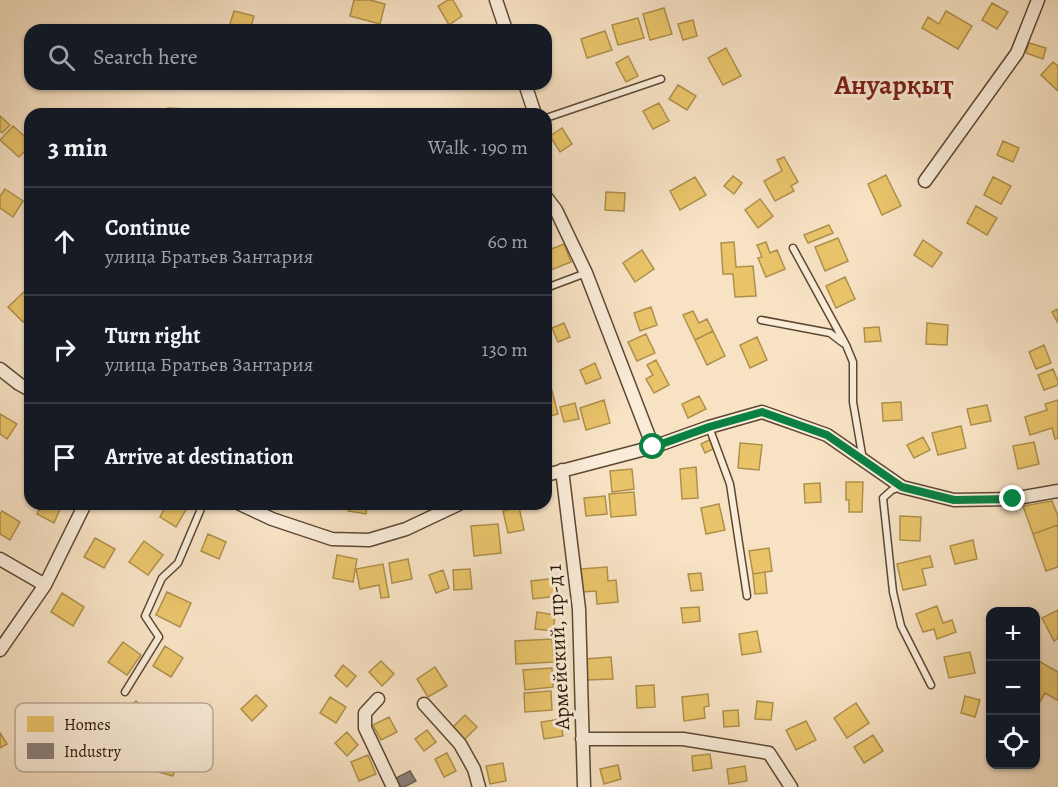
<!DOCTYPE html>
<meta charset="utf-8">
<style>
:root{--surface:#171b24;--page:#20242c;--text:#f1f3f6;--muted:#9ea1a6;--line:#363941}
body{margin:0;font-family:Alegreya,serif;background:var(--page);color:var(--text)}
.controls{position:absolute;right:18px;bottom:18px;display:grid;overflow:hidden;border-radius:12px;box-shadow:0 2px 4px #0004}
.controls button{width:54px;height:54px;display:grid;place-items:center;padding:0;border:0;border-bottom:2px solid var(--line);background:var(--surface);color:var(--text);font:30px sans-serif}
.stop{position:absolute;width:18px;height:18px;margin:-14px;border:4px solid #0b8043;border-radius:50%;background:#fff}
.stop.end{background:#0b8043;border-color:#fff;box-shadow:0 2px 6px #0008}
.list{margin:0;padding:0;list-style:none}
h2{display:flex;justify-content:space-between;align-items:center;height:78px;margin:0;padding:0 24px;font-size:26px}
h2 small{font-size:20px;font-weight:400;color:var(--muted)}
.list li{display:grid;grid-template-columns:39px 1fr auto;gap:18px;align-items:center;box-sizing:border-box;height:108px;padding:0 24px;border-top:2px solid var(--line)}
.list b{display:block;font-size:22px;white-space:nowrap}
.list p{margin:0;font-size:20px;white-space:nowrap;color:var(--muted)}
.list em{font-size:20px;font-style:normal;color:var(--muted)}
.icon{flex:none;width:33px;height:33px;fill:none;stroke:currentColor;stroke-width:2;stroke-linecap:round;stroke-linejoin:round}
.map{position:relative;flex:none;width:1058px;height:787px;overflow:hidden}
.search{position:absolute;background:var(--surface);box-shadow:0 2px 4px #0004;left:24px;top:24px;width:528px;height:66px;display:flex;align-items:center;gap:15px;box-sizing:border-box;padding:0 21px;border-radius:18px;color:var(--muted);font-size:22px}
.panel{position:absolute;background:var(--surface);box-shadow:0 2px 4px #0004;left:24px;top:108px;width:528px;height:402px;border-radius:18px}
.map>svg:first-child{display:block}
.homes{fill:#e9c46a;stroke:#af904b;stroke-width:1.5}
.industry{fill:#8a817c;stroke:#6d6157;stroke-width:1.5}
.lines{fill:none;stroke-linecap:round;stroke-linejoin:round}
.service-casing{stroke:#5c4832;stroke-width:9}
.minor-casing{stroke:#5c4832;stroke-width:15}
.service{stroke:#faecd9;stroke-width:6}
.minor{stroke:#faecd9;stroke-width:12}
.route{stroke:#0b8043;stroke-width:8}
.labels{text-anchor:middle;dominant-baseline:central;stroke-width:6;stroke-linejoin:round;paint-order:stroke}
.street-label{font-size:21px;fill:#281502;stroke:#faecd9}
.district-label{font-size:27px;font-weight:bold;fill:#7a1f14;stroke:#faecd9}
.key{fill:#faecd9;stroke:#bbac98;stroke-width:1.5}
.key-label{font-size:16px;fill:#281502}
</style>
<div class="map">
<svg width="1058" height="787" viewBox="0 0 1058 787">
<rect width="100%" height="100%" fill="#f7e2c4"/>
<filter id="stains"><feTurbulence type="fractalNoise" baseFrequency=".00333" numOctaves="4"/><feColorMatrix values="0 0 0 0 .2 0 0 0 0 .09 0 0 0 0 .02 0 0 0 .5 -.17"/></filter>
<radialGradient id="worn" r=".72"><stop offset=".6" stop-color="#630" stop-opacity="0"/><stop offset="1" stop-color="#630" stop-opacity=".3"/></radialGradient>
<path class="homes" d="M354,0H370L385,4L380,24L350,16Z
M448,0H453L462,16L449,25L438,6Z
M992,3L1008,12L997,29L982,20Z
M664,8L672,34L650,40L643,14Z
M234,11L254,16L250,30H232V28L229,27Z
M946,11L972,26L958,49L922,28L928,17L939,24Z
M638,18L644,38L618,45L612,25Z
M693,20L697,36L683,40L678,24Z
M605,31L612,50L587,58L581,39Z
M1029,43L1046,48L1043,59L1026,53Z
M726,48L741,76L723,85L708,58Z
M628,56L638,76L626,82L616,63Z
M1053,62L1058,66V91L1041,75Z
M678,85L696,96L687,110L669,99Z
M659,103L669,121L653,129L643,111Z
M168,108L207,110V114H156V110L168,111Z
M0,116L10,125L2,133L0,131Z
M13,126L30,141V146L19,157L0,140Z
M562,128L572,144L560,152L550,136Z
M1003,141L1019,148L1013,162L997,155Z
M784,157L798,182L791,186L794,191L775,201L764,181L782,171L777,160Z
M886,175L901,206L882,215L868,184Z
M733,176L742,183L734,194L724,186Z
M695,177L706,195L680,210L670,191Z
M993,177L1011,186L1001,204L984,195Z
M5,189L23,201L13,217L0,208V196Z
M606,192L625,193L624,211L605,210Z
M760,199L773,216L758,228L745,210Z
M976,206L997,218L987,235L967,223Z
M829,225L833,233L808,243L804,235Z
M838,238L848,261L825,271L815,247Z
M923,240L942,253L932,267L914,255Z
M734,242L736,267L753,266L756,296L735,297L733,274H723L721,243Z
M766,242L770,253L777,250L785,269L766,277L758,258L762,257L757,245Z
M564,244L571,262L546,272V251Z
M642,250L654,269L635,282L623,263Z
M845,277L855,299L836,308L826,286Z
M27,289L30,292V316L23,322L8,307Z
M651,307L657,325L640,331L634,313Z
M1058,309V323L1052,312Z
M693,311L699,323L707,319L713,331L695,340L683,315Z
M564,323L570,337L558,342L552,328Z
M927,323L948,325L947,345L926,344Z
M879,327L881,341L865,342L864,328Z
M713,331L725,356L707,365L695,340Z
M646,334L655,353L637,361L628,342Z
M757,337L767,360L750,368L740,345Z
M1044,345L1051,363L1036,369L1029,352Z
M656,360L669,385L654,393L646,379L653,375L647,365Z
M595,363L601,378L586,384L580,370Z
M1053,369L1058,381V385L1044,390L1038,375Z
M551,387L558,414L546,417V388Z
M699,396L706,409L688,418L682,404Z
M604,400L610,423L586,430L580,408Z
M1058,400V438L1055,439L1052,428L1030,435L1025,417L1047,410L1045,404Z
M901,402L902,420L883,421L882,403Z
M575,403L579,419L564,422L560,407Z
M987,405L991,421L971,425L967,409Z
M0,414L17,424L7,439L0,434Z
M961,426L966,448L938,455L932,433Z
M923,437L930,450L914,458L907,445Z
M711,439L715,448L705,453L701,444Z
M1034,442L1039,464L1018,469L1013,446Z
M740,443L762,445L759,470L738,468Z
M696,467L698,498L682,499L680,469Z
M632,469L634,489L612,492L610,471Z
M846,482H863L862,512H849V500H846Z
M820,483L821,502L805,503L804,484Z
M634,492L636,515L611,517L609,494Z
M605,496L607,514L586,516L584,498Z
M1052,501L1058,516V525L1033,534L1023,506Z
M42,504H55L61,507L54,523L37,514Z
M167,504H180L187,508L176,527L160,517Z
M349,504H367L366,514L348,511Z
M719,504L725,530L706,534L701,508Z
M519,507L524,530L508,533L503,511Z
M2,511L20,522L10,540L0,534V514Z
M900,516L921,517L920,541L900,540Z
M498,524L501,553L474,556L471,526Z
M1058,525V567L1046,571L1033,534Z
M208,534L226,542L219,559L201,551Z
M95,538L115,549L104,568L84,557Z
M973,540L977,559L955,564L950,546Z
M144,541L163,555L148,575L129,562Z
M769,548L772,571L753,574L749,551Z
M337,555L357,559L353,582L333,578Z
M930,556L933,567L922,569L926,585L903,590L897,564Z
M408,559L412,579L392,583L389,563Z
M383,564L389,597L381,598L379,585L360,589L356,569Z
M607,567L608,581L616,580L618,602L597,604L596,591L583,592L581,569Z
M470,569L472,589L454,590L453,570Z
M443,570L449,588L436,593L429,575Z
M765,572L767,593L755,594L753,574Z
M701,573L703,590L691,591L688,574Z
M556,578L558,596L533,599L531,581Z
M167,592L191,603L180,627L156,615Z
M62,593L84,607L73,626L51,612Z
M937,606L943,623L952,620L956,632L937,639L934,629L923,632L916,614Z
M699,607L700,621L683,623L681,608Z
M1058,610V638L1054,641L1042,618Z
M537,612L555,615L553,631L535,629Z
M757,631L761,652L742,655L739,634Z
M552,639L554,662L516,664L515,641Z
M123,642L141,655L127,675L108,662Z
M165,646L183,658L171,677L153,666Z
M970,652L975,673L949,678L944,657Z
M611,657L613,679L587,680L585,659Z
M1037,660L1058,672V698L1057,700L1045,693L1038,705L1036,703V665Z
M381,661L394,674L382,686L369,672Z
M343,665L356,676L347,687L335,676Z
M435,667L447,686L428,697L417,679Z
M552,668L553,687L525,690L523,670Z
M654,685L655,707L637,708L636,686Z
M551,691L552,710L525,712L524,693Z
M708,694L709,706L704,707L705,718L684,721L682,697Z
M256,695L267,706L252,721L241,709Z
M965,696L980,700L975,717L961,713Z
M330,697L346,707L336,723L320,713Z
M136,701L148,713L129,733L116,721Z
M757,701L773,703L771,720L755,719Z
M856,703L869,723L847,738L834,718Z
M738,710L739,726L724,727L723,711Z
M465,715L477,727L464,740L452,728Z
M389,717L397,732L381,740L373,725Z
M560,719L563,736L544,739L541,722Z
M806,721L816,740L796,750L786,730Z
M427,730L436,742L424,751L415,739Z
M347,732L358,745L347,756L335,743Z
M0,733L7,744L0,748Z
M873,735L883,751L864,763L854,747Z
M161,748L180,754L173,776L155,771Z
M447,753L456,771L444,777L435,759Z
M710,754L712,768L693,771L692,756Z
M368,755L376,774L359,781L351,762Z
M503,763L506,781L490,784L486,766Z
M618,765L621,779L604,784L600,769Z
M745,766L747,781L729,784L727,769Z"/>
<path class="industry" d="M410,771L416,781L404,787H401L396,778Z"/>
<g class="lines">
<defs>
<path id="service" d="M546,118L661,79
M793,248L846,345L853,362V402L863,460
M546,288L586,273
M761,320L830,333L843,343
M709,427L730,484L747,596
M901,487L892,490L883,498L893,592L901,626L931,685
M125,692L159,637L145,616L162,578L178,563L203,504"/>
<path id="minor" d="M496,0L506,30
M525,84L535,114
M925,181L1017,53L1038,0
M546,197L556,210L586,273L653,447
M0,369L19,384L30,390
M562,470L579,609L584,787
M546,475L653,447L709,427L762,412L827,435L902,487L954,500L1013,499L1058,491
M240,504L272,519L332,539L369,540L406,529L459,504
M0,559L45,585
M0,650L45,585L85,504
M378,699L365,713V728L393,787
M424,704L460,744L474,769L479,787
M582,739H683L769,753L791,787"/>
</defs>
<use href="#service" class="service-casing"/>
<use href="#minor" class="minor-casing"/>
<use href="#service" class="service"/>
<use href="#minor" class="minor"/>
</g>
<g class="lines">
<path class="route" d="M653,447L709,427L762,412L827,435L902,487L954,500L1013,499"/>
</g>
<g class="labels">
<g class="street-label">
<text transform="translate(558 647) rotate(-93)">Армейский, пр-д 1</text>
</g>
<g class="district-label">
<text x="894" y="85">Ануарқыҭ</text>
</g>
</g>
<rect x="15" y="703" width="198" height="69" rx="9" class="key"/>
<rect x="27" y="716" width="27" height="16" fill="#e9c46a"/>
<rect x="27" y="743" width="27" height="16" fill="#8a817c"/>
<g class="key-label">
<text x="64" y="730">Homes</text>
<text x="64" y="757">Industry</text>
</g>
<rect width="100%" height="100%" filter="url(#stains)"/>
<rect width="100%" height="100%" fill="url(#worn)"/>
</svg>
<div class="controls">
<button>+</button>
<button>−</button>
<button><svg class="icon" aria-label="locate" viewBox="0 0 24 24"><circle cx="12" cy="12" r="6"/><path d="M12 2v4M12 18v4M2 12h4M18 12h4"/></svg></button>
</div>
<div class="stop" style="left:653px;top:447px"></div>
<div class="stop end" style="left:1013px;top:499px"></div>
<div class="search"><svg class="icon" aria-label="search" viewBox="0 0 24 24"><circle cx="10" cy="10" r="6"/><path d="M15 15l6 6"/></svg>Search here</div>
<section class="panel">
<h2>3 min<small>Walk · 190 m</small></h2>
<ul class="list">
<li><svg class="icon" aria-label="ahead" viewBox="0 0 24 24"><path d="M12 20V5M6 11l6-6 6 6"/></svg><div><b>Continue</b><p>улица Братьев Зантария</p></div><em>60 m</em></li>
<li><svg class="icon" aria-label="right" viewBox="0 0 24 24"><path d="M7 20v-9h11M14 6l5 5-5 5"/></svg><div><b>Turn right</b><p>улица Братьев Зантария</p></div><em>130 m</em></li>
<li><svg class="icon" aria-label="arrive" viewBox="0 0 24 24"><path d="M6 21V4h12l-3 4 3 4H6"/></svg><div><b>Arrive at destination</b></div></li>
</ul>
</section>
</div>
